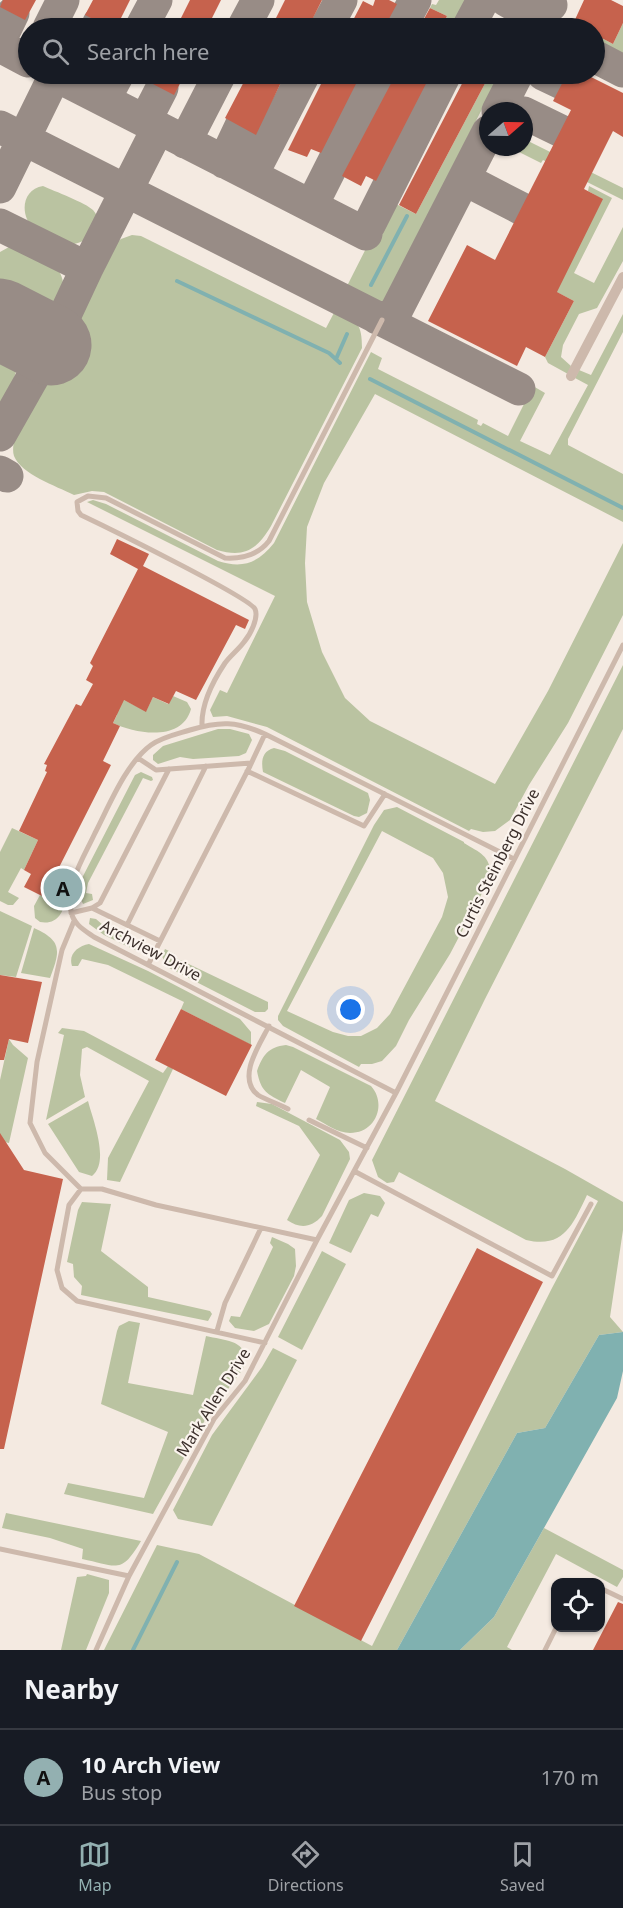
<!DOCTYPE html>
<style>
:root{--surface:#171b24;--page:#20242c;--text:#f1f3f6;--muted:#9ea1a6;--line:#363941;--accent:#93b0b1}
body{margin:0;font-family:"Noto Sans",sans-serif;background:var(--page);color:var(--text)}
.controls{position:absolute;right:18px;bottom:18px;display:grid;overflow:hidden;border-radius:12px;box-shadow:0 2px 4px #0004}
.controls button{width:54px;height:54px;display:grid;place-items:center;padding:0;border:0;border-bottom:2px solid var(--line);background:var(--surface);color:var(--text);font:30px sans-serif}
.compass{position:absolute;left:479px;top:102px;width:54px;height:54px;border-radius:50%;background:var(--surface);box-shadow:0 2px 4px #0004;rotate:70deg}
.you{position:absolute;left:351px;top:1010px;width:21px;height:21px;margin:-15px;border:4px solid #fff;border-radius:50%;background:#1a73e8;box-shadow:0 0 0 9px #1a73e833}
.badge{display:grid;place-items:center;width:39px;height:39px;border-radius:50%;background:var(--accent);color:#111;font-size:20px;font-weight:700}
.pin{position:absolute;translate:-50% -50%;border:3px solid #fff;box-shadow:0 2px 6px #0006}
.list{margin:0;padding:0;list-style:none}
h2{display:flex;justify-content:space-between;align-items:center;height:78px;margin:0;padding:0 24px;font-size:26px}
h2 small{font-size:20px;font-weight:400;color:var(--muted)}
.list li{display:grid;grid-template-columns:39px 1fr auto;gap:18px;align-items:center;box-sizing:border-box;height:96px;padding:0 24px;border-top:2px solid var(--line)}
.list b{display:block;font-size:22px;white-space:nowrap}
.list p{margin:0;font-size:20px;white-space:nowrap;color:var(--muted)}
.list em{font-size:20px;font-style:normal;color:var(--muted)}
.icon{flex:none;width:33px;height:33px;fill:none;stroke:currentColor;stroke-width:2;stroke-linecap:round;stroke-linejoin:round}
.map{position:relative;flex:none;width:623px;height:1650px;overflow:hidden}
.search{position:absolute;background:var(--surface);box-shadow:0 2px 4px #0004;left:18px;right:18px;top:18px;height:66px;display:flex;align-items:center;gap:15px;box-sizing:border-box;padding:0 21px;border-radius:33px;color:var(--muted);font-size:22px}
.sheet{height:174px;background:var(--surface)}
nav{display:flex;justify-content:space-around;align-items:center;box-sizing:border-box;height:84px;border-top:2px solid var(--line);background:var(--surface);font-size:16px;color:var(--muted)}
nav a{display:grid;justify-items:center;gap:3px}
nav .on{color:var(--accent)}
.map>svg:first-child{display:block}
.green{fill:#bac3a1;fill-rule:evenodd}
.water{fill:#80b1b0}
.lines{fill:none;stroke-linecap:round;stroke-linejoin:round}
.stream{stroke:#80b1b0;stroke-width:4}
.taxiway{stroke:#988c86;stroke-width:33}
.runway{stroke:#988c86;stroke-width:81}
.building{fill:#c6624d}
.lane{stroke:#cdb9ac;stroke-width:5}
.street{stroke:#cdb9ac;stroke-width:10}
.labels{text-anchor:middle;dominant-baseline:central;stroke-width:4.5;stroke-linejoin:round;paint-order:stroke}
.street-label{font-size:16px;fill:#3b2f2b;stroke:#fbf4ee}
</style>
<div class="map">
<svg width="623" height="1650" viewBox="0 0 623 1650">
<rect width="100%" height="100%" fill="#f4eae1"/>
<path class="green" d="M439,0H474L460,28H444L441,27L447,16L430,8L432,4L436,5Z
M623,23V66L595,52L594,34L613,44Z
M490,74H500L382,304L345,290L390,201L416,214Z
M524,139L623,188V200L543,160L541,163L509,147H524Z
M43,186C54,191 86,203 93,210C110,228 81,249 62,244C54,241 40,235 34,229C19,215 22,189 43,186Z
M589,186L612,198L574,273L594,283L623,227V261L597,308L579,314L563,345L561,357L571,366L568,374L548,363L545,357L574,301L520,273L602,199L588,191Z
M132,235L141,236L326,328L336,309C358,320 362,325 362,348L271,526C257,550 244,558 217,550L104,492L92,491L74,495C56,486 21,474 14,456C12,450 14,443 14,437L113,245L121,239Z
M9,247C20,247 26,250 36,255C42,258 50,261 56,267C69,282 65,308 43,311C30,313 11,301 0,293V252Z
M623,314V332L568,439V445L623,474V522L375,394L324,483L307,527L305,563L307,602L322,652L345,698L370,721L495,784L548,691L623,543V615L568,723L529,785L510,820L495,831L483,832L471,829L469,831L267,727L227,716L213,717L210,710L220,690L227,693L275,596L87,502L93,500L106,504L218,561C243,569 258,563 274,543L371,352L382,358L378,369L478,420L477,424L481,426L483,423L508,436L533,386L545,393L520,441L550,455L588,385L575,378L579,370L591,375Z
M0,340C31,356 12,384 0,406Z
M623,665V729L485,999L435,1101L565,1169L623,1202V1230L610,1317L623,1332L599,1335L545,1428L517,1433L397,1650H104L157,1545L199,1554L372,1646L552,1288L598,1201L587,1195C573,1224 564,1249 526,1240L399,1172L394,1182L387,1183L378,1177L372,1160Z
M108,692L146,711L153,697L168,704L173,696L187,702L191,709C182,742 136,734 113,723L117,715L101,707Z
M218,729H230L249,734L252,740L246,753L239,756L193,759L180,757L158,764L153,760V755L163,746Z
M274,748L285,751L368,793L370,800L367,813L359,817L354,816L263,772C261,761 262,751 274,748Z
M141,772L152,777L153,780L151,781L143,778L88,883L86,893L92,894L93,900L83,904L78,893L81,880L135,775Z
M397,807L464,842V843C480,853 490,855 491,876L450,954L409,1020L396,1046L382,1061L372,1064H361L359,1067L283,1026L278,1020V1016L374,825L384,810ZM382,831L433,858L443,873L448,897L442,917L390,1014L377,1028L361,1036H348L333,1032L287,1011Z
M12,828L38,840L24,870L21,868L8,892L19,898L13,905H8L0,901V852Z
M52,880L63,888C68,905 61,926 40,922L35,918L34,906L40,895L44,897Z
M0,911L32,926L16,977L0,975Z
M90,918L96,919L103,925L144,945L146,950L139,952L104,935L89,924Z
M34,928C63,941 60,951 50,978L21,973Z
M89,944L148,971L240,1019L251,1032V1045L181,1009L184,1002L108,965L82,959L78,966H72C68,954 78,946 89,944Z
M165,949L175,954L174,957L268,1002V1009L265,1012H255L167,967L162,956Z
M62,1028L84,1031L163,1073L168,1066L173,1069L120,1182L107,1180L108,1158L149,1081L87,1047L82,1049L80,1075L85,1097L46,1120L64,1035L58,1033Z
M9,1039L13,1045L28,1058L9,1143L0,1141V1080Z
M286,1045L293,1047L371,1086C387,1104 376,1133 350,1133C338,1133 326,1124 316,1119L330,1087L301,1070L285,1103C267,1094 261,1092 257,1071C263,1055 268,1047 286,1045Z
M88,1101C93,1120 110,1162 92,1176L79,1172L48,1124Z
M257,1102L272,1104L340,1140L349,1152L350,1159L322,1216C311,1228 300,1229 287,1220L320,1155L299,1126L256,1106Z
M364,1193L380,1196L385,1203L378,1217L371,1214L351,1253L329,1243L349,1200Z
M82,1202L111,1204L101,1251L148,1287V1297L210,1311L212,1314L208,1321L81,1295L82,1286L74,1277L73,1264L67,1262L78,1210Z
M272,1237L288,1244L295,1249L296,1266L294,1276L269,1324L254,1331L235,1328L229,1321L231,1316L240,1317L273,1247L270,1243Z
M322,1251L346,1264L302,1350L278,1337Z
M129,1321L140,1323L128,1383L193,1395L206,1336C227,1341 252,1340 243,1369L205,1420L153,1514L64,1494L68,1483L144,1498L168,1432L101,1404L117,1331L119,1326Z
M273,1348L297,1360L212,1526L178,1519L173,1510L212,1435L262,1367Z
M6,1513L141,1541C121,1575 117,1566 82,1559L83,1549L50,1538L2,1528Z
M544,1528L623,1570V1577L617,1587L556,1554L507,1647L512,1650H460L494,1617Z
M87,1574L109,1580V1593L86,1650H61L77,1577L86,1576Z"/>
<path class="water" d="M623,1332V1371L617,1398L494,1617L460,1650H397L517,1433L545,1428L599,1335Z"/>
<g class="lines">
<path class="stream" d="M177,281L329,353L340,363
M371,285L407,216
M336,359L347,334
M370,379L623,508
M133,1650L177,1562"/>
<path class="taxiway" d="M506,0C522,9 537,21 551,5
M49,28L63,0
M97,28L99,23
M141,28L156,0
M243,28L258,0
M326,28L341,0
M400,28L415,0
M468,28L483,0
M0,40L13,13
M0,46L28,61
M594,56L623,71
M53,74L366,234
M543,74L562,83
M104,100L118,74
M498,111L517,74
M524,113L561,131
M145,121L162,88
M0,127L519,389
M185,142L220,74
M224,162L241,126
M241,170L249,169L258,163L304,74
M464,179L522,209
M0,187L55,75
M302,201L309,200L317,195L378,74
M0,225L87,268
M357,229L365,228L369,225L445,74
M377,318L387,317L395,313L488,132
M0,435L51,345L87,268L158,128
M0,472L7,476"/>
<path class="runway" d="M0,319L51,345"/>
</g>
<path class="building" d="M3,0H36L25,20L0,7Z
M93,0H130L116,28H111L85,15Z
M190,0H221L207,28H176Z
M285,0H322L308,28H271Z
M375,0H389L397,4L384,28H349L363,1L373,6Z
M584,0H611L623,6V23L613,44L594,34V28H583L573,24Z
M430,8L447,16L441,28H419Z
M153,74H185L174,95L149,82Z
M248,74H285L256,135L225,118Z
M326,74H361L321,153L311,149L307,157L288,150Z
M396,74H431L376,181L366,176L361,186L342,176Z
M467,74H490L416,214L399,205Z
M567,74H585L623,93V137L613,131L584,189L603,199L557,292L574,301L545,357L526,347L517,366L428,321L467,245L495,260L571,110L553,101Z
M117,539L149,554L143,566L249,620L245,629L236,625L196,700L176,691L169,704L153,697L146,712L124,700L113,723L120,726L103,761L111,765L44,897L24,887L31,874L24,870L38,840L19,831L47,772L45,771L47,765L44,764L76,704L81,706L93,684L86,680L93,666L90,663L138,569L110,554Z
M0,975L42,982L28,1043L9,1039L4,1060H0Z
M181,1009L252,1045L226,1096L155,1060Z
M0,1133L24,1170L63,1179L4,1449H0Z
M477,1248L543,1282L361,1641L294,1606Z
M618,1602L623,1604V1650H593Z"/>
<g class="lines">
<path class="lane" d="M202,726C201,704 213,681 225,663C231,655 238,650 244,642C250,635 259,618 255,609C249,597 104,526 81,515L78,511L77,502L88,496L106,498L225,558C243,559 258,555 269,541L382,320
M138,758L156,770L251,763
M247,771L364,826L385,794
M92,908L160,941
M71,913L92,908L100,903L169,769
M74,921L62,950L37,1062L30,1123L45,1153L81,1189
M127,925L206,766
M148,965L250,766L265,734
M269,1026C260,1044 236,1078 258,1095C266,1100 279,1104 288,1109
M396,1093L94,937C84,930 73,924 71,911C66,883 84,857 95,833C109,806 126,763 151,745C162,737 177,734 190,730C220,721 236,721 265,734L514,859
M309,1120L367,1148
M354,1171L552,1276L591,1204
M217,1331L225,1303L261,1228
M265,1343L77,1301L62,1288L57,1270L69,1205L81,1189H102L156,1205L317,1240
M0,1549L129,1576L214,1419L245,1381L317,1240L396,1093L623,645
M580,1582H590
M600,1588L623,1599
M96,1650L129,1576
M545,1650L556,1628"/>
<path class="street" d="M571,376L623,277"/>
</g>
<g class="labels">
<g class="street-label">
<text transform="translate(497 863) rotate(-63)">Curtis Steinberg Drive</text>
<text transform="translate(151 950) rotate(28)">Archview Drive</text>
<text transform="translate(213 1402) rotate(-58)">Mark Allen Drive</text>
</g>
</g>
</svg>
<div class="controls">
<button><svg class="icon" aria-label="locate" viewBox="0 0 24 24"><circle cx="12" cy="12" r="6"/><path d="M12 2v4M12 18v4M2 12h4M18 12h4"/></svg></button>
</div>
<svg class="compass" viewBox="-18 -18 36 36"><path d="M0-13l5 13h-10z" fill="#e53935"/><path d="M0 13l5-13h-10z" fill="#9ea1a6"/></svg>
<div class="you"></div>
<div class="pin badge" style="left:63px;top:888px">A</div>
<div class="search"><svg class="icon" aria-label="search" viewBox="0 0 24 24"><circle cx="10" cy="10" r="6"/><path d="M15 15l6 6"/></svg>Search here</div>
</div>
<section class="sheet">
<h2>Nearby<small></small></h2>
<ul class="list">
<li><span class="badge">A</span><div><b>10 Arch View</b><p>Bus stop</p></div><em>170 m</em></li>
</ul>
</section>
<nav>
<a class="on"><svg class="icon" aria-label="map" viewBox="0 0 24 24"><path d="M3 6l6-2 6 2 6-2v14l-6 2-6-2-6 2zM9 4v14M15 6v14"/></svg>Map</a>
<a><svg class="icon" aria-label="directions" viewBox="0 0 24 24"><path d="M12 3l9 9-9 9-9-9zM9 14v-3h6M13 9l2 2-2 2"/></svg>Directions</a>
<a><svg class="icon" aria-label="saved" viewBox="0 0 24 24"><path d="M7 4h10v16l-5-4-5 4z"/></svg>Saved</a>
</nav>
